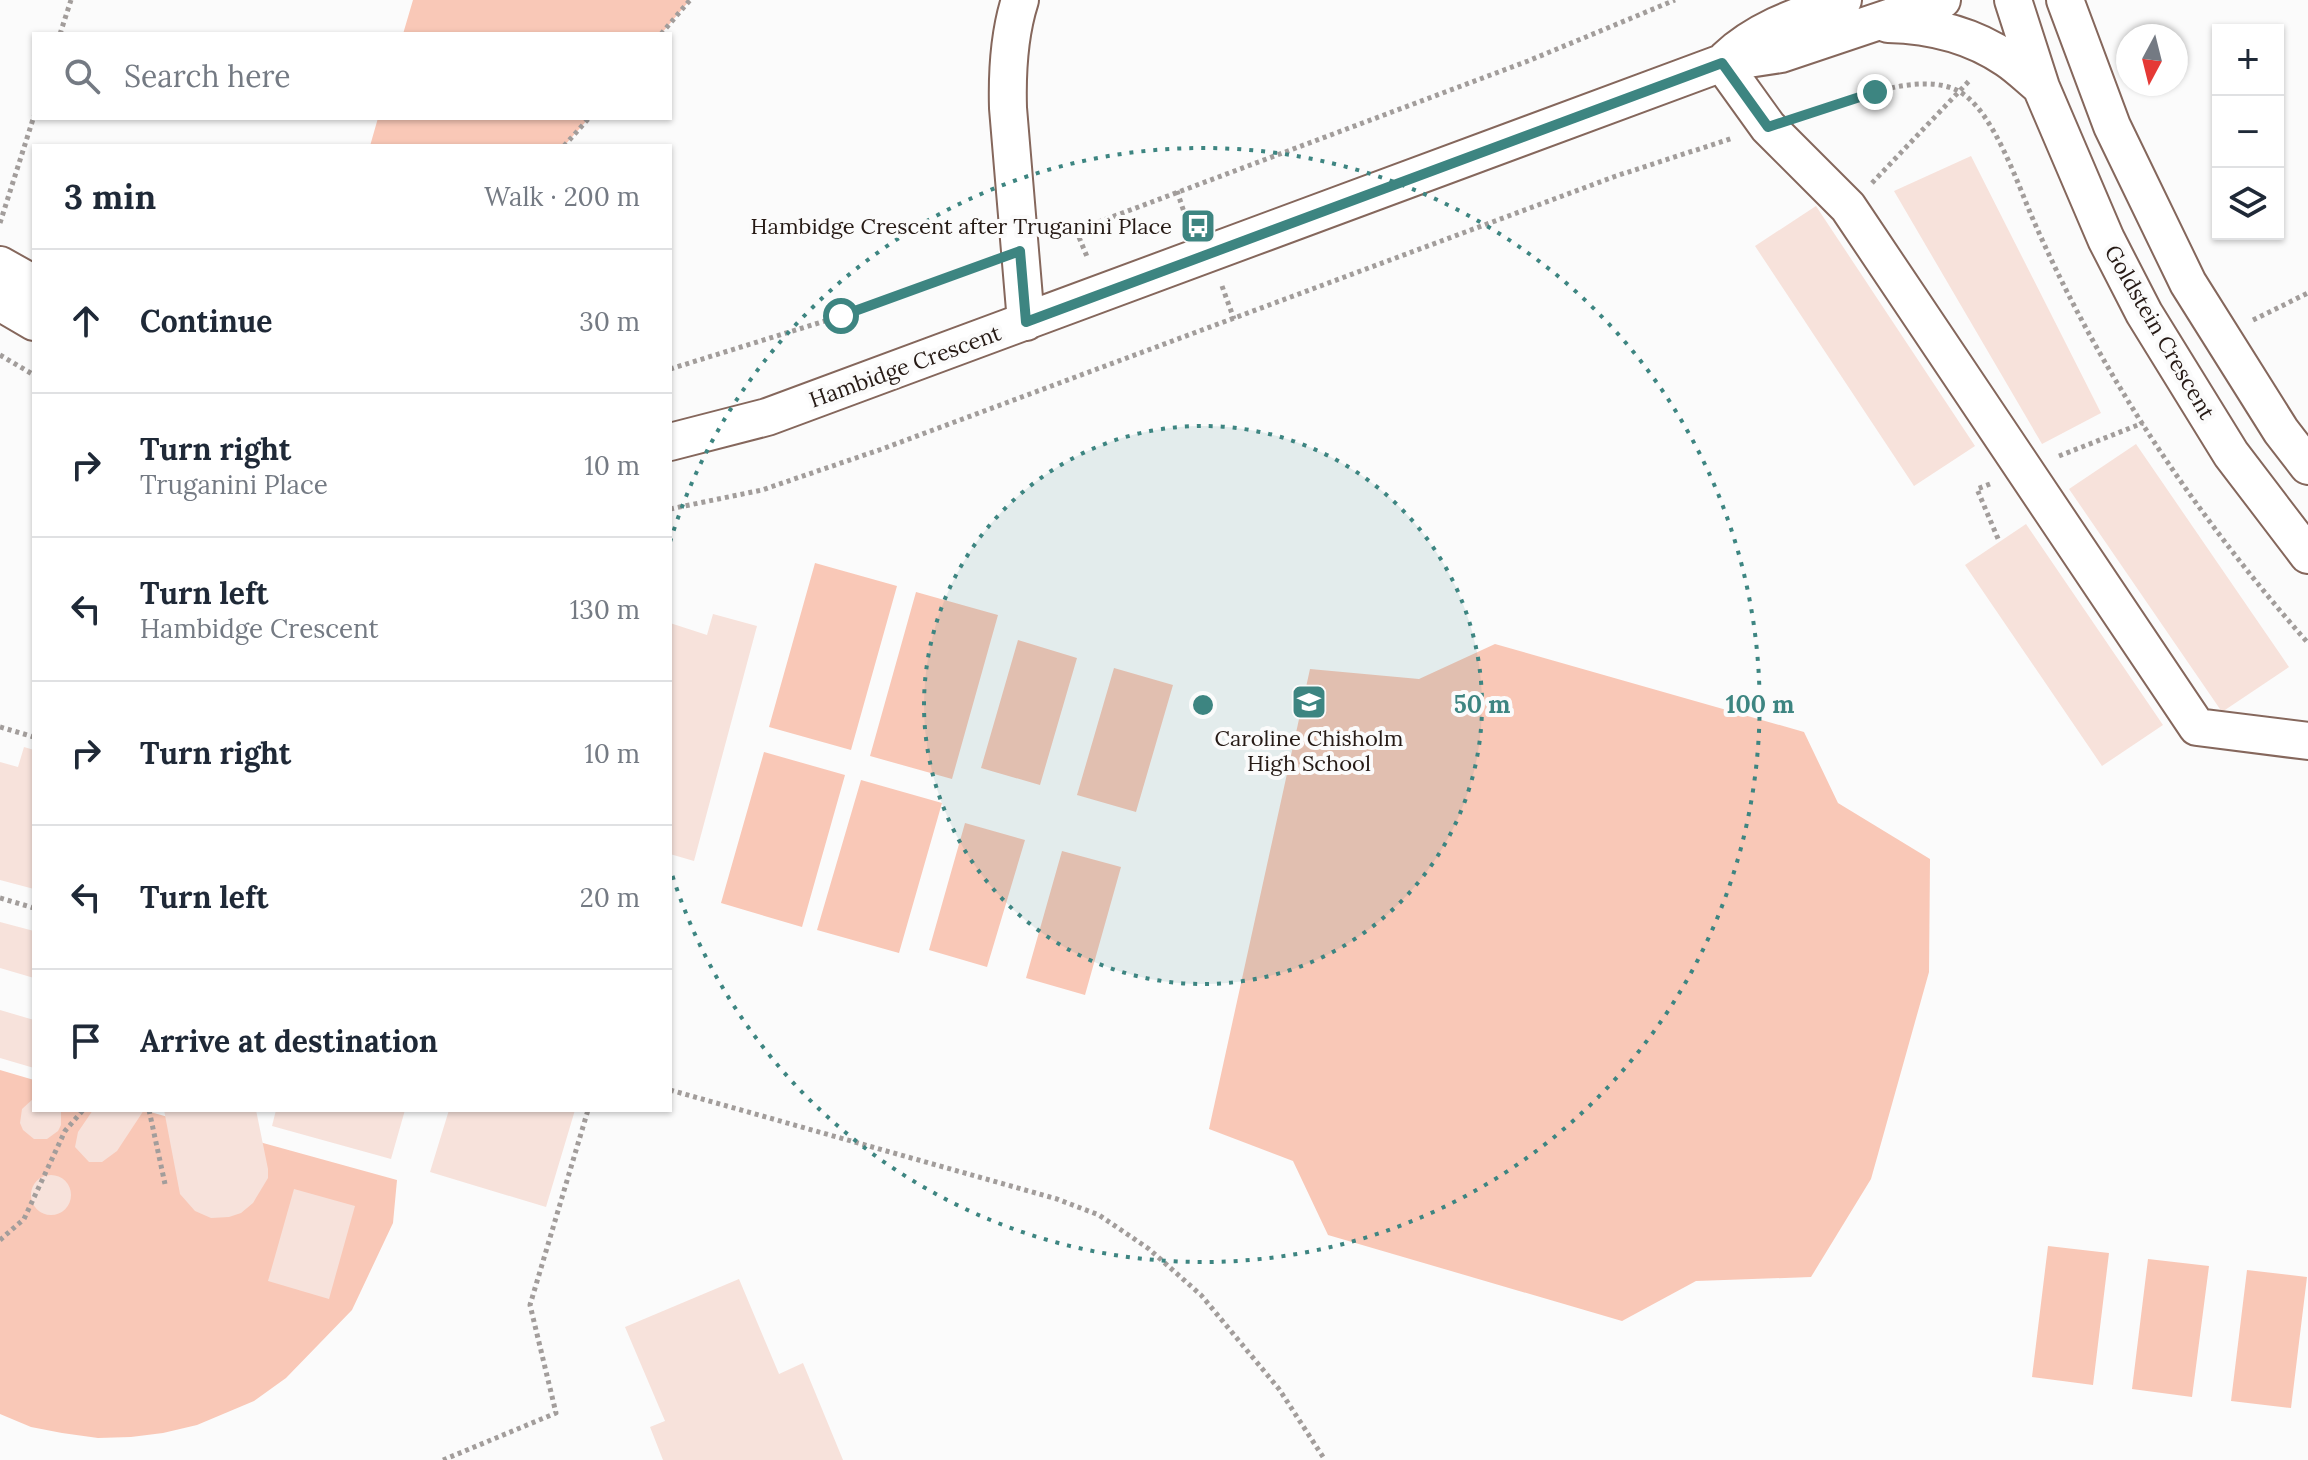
<!DOCTYPE html>
<meta charset="utf-8">
<style>
:root{--surface:#fff;--page:#f2f2f3;--text:#1f2937;--muted:#747a83;--line:#e0e1e3}
body{margin:0;font-family:Lora,serif;background:var(--page);color:var(--text)}
.controls{position:absolute;right:24px;top:24px;display:grid;overflow:hidden;border-radius:0px;box-shadow:0 2px 6px #0004}
.controls button{width:72px;height:72px;display:grid;place-items:center;padding:0;border:0;border-bottom:2px solid var(--line);background:var(--surface);color:var(--text);font:40px sans-serif}
.compass{position:absolute;left:2116px;top:24px;width:72px;height:72px;border-radius:50%;background:var(--surface);box-shadow:0 2px 6px #0004;rotate:187deg}
.stop{position:absolute;width:24px;height:24px;margin:-18px;border:6px solid #3d8581;border-radius:50%;background:#fff}
.stop.end{background:#3d8581;border-color:#fff;box-shadow:0 2px 8px #0008}
.list{margin:0;padding:0;list-style:none}
h2{display:flex;justify-content:space-between;align-items:center;height:104px;margin:0;padding:0 32px;font-size:34px}
h2 small{font-size:26px;font-weight:400;color:var(--muted)}
.list li{display:grid;grid-template-columns:52px 1fr auto;gap:24px;align-items:center;box-sizing:border-box;height:144px;padding:0 32px;border-top:2px solid var(--line)}
.list b{display:block;font-size:30px;white-space:nowrap}
.list p{margin:0;font-size:26px;white-space:nowrap;color:var(--muted)}
.list em{font-size:26px;font-style:normal;color:var(--muted)}
.icon{flex:none;width:44px;height:44px;fill:none;stroke:currentColor;stroke-width:2;stroke-linecap:round;stroke-linejoin:round}
.map{position:relative;flex:none;width:2308px;height:1460px;overflow:hidden}
.search{position:absolute;background:var(--surface);box-shadow:0 2px 6px #0004;left:32px;top:32px;width:640px;height:88px;display:flex;align-items:center;gap:20px;box-sizing:border-box;padding:0 28px;border-radius:0px;color:var(--muted);font-size:30px}
.panel{position:absolute;background:var(--surface);box-shadow:0 2px 6px #0004;left:32px;top:144px;width:640px;height:968px;border-radius:0px}
.map>svg:first-child{display:block}
.green{fill:#f9c8b7}
.building{fill:#f7e2db}
.lines{fill:none;stroke-linecap:round;stroke-linejoin:round}
.minor-casing{stroke:#85675c;stroke-width:40}
.path{stroke:#a29d9b;stroke-width:5;stroke-dasharray:4 4;stroke-linecap:butt}
.minor{stroke:#fff;stroke-width:36}
.route{stroke:#3d8581;stroke-width:10}
.ring{fill:none;stroke:#3d8581;stroke-width:4;stroke-dasharray:4 8}
.labels{text-anchor:middle;dominant-baseline:central;stroke-width:8;stroke-linejoin:round;paint-order:stroke}
.poi-label{font-size:22px;fill:#261a15;stroke:#fbfbfb;text-anchor:end}
.street-label{font-size:22px;fill:#261a15;stroke:#fbfbfb}
.centre{fill:#3d8581;stroke:#fbfbfb;stroke-width:4}
.ring-label{font-size:24px;text-anchor:middle;font-weight:bold;fill:#3d8581;stroke:#fbfbfb;stroke-width:8;stroke-linejoin:round;paint-order:stroke}
</style>
<div class="map">
<svg width="2308" height="1460" viewBox="0 0 2308 1460">
<rect width="100%" height="100%" fill="#fbfbfb"/>
<path class="green" d="M413,0H690L661,34H403Z
M378,118H589L564,146H370Z
M815,563L897,586L851,750L769,727Z
M916,592L998,615L952,779L870,756Z
M1018,640L1077,658L1040,785L981,768Z
M1495,644L1804,732L1838,803L1930,859L1929,972L1871,1179L1811,1277L1696,1281L1622,1321L1328,1235L1293,1161L1209,1129L1310,669L1419,679Z
M1114,668L1173,685L1136,812L1077,795Z
M764,752L845,775L802,927L721,903Z
M861,780L942,803L899,953L817,930Z
M965,823L1025,840L987,967L929,950Z
M1062,851L1121,867L1085,995L1026,978Z
M0,1070L34,1080V1110H143L397,1180L393,1223L352,1310L286,1378L254,1401L197,1425L163,1433L131,1437L98,1438L62,1433L31,1427L0,1414Z
M2048,1246L2109,1253L2093,1385L2032,1377Z
M2148,1259L2209,1266L2192,1397L2132,1389Z
M2247,1270L2307,1277L2291,1408L2231,1401Z"/>
<path class="building" d="M1971,156L2101,413L2042,444L1894,191Z
M1816,206L1975,446L1914,486L1755,246Z
M2136,444L2289,667L2222,712L2069,489Z
M2026,524L2163,725L2102,766L1965,565Z
M713,614L757,626L694,861L670,854V623L707,635Z
M24,747L34,750V889L0,880V762L18,767Z
M0,922L34,931V978L0,968Z
M0,1010L34,1020V1068L0,1058Z
M34,1098V1110L61,1112V1125L58,1131L47,1139H34L23,1130L20,1123L22,1109Z
M93,1110H144L117,1151L102,1162H89L75,1147L78,1132Z
M164,1110H256L268,1169V1178L253,1203L241,1213L229,1217L211,1218L195,1211L180,1194Z
M276,1110H405L391,1159L272,1126Z
M449,1110H575L546,1207L430,1172Z
M31 1195a20 20 0 1 1 40 0a20 20 0 1 1-40 0Z
M294,1189L355,1206L329,1299L268,1281Z
M739,1279L779,1374L803,1363L843,1460H663L650,1427L665,1421L625,1327Z"/>
<g class="lines">
<defs>
<path id="minor" d="M1020,0C1009,34 1007,72 1008,108L1026,322
M2013,0L2041,87L2106,239L2144,313L2231,454L2308,555
M2065,0L2112,126L2188,283L2281,431L2308,466
M1888,24C1929,25 1972,35 2007,59C2019,67 2030,78 2041,87
M1726,59C1759,28 1801,15 1843,0
M1722,63L1768,127L1848,207L2197,727L2308,741
M0,265L34,284
M0,302L34,322
M670,442L767,417L1722,63L1781,54L1942,0"/>
</defs>
<use href="#minor" class="minor-casing"/>
<path class="path" d="M60,34L71,0
M661,34L690,0
M1807,114C1847,101 1921,69 1960,92C1993,111 2017,182 2032,217C2099,372 2196,516 2308,643
M564,146L589,118
M1872,183L1970,80
M1177,191L1188,224
M0,223L34,116
M1076,230L1088,259
M1053,239L1528,61L1675,0
M1222,286L1234,319
M2253,320L2308,293
M0,355L34,375
M670,369L841,316L987,262
M2059,456L2143,423
M1990,484L1977,489L1999,541
M670,509L762,490L882,449L1616,176L1733,138
M0,727L34,737
M0,898L34,908
M670,1090L1057,1199L1099,1215L1149,1249L1201,1295L1279,1389L1325,1460
M149,1110L165,1184
M0,1240L24,1219L65,1131L83,1110
M443,1460L556,1413L530,1305L588,1110"/>
<use href="#minor" class="minor"/>
</g>
<g class="lines">
<path class="route" d="M841,316L1020,251L1026,322L1722,63L1768,127L1875,92"/>
</g>
<circle cx="1203" cy="705" r="279" fill="#3d8581" fill-opacity=".12"/>
<g class="ring">
<circle cx="1203" cy="705" r="279"/>
<path d="M670 542A557 557 0 1 1 670 868"/>
</g>
<defs>
<symbol id="bus-square" viewBox="-11 -11 22 22"><rect x="-9" y="-9" width="18" height="18" rx="4" fill="#3d8581" stroke="#fbfbfb"/><path d="M-5-6H5V4H4V6H2V4H-2V6H-4V4H-5ZM-3.5-4V0h7V-4ZM-3.5 1.2v1.5H-2V1.2ZM2 1.2v1.5H3.5V1.2Z" fill="#fff"/></symbol>
<symbol id="school-square" viewBox="-11 -11 22 22"><rect x="-9" y="-9" width="18" height="18" rx="4" fill="#3d8581" stroke="#fbfbfb"/><path d="M0-5L7-2L0 1L-7-2ZM-4 1L0 2.5L4 1V4Q0 6-4 4Z" fill="#fff"/></symbol>
</defs>
<g fill-rule="evenodd">
<use href="#bus-square" x="1178" y="206" width="40" height="40"/>
<use href="#school-square" x="1289" y="682" width="40" height="40"/>
</g>
<g class="labels">
<g class="poi-label">
<text x="1172" y="226">Hambidge Crescent after Truganini Place</text>
<text x="1309" y="738" text-anchor="middle">Caroline Chisholm<tspan x="1309" dy="25">High School</tspan></text>
</g>
<g class="street-label">
<text transform="translate(2160 332) rotate(60)">Goldstein Crescent</text>
<text transform="translate(905 366) rotate(-20)">Hambidge Crescent</text>
</g>
</g>
<circle cx="1203" cy="705" r="12" class="centre"/>
<g class="ring-label">
<text x="1482" y="713">50 m</text>
<text x="1760" y="713">100 m</text>
</g>
</svg>
<div class="controls">
<button>+</button>
<button>−</button>
<button><svg class="icon" aria-label="layers" viewBox="0 0 24 24"><path d="M12 4l9 5-9 5-9-5zM3 14l9 5 9-5"/></svg></button>
</div>
<svg class="compass" viewBox="-18 -18 36 36"><path d="M0-13l5 13h-10z" fill="#e53935"/><path d="M0 13l5-13h-10z" fill="#747a83"/></svg>
<div class="stop" style="left:841px;top:316px"></div>
<div class="stop end" style="left:1875px;top:92px"></div>
<div class="search"><svg class="icon" aria-label="search" viewBox="0 0 24 24"><circle cx="10" cy="10" r="6"/><path d="M15 15l6 6"/></svg>Search here</div>
<section class="panel">
<h2>3 min<small>Walk · 200 m</small></h2>
<ul class="list">
<li><svg class="icon" aria-label="ahead" viewBox="0 0 24 24"><path d="M12 20V5M6 11l6-6 6 6"/></svg><div><b>Continue</b></div><em>30 m</em></li>
<li><svg class="icon" aria-label="right" viewBox="0 0 24 24"><path d="M7 20v-9h11M14 6l5 5-5 5"/></svg><div><b>Turn right</b><p>Truganini Place</p></div><em>10 m</em></li>
<li><svg class="icon" aria-label="left" viewBox="0 0 24 24"><path d="M17 20v-9H6M10 6l-5 5 5 5"/></svg><div><b>Turn left</b><p>Hambidge Crescent</p></div><em>130 m</em></li>
<li><svg class="icon" aria-label="right" viewBox="0 0 24 24"><path d="M7 20v-9h11M14 6l5 5-5 5"/></svg><div><b>Turn right</b></div><em>10 m</em></li>
<li><svg class="icon" aria-label="left" viewBox="0 0 24 24"><path d="M17 20v-9H6M10 6l-5 5 5 5"/></svg><div><b>Turn left</b></div><em>20 m</em></li>
<li><svg class="icon" aria-label="arrive" viewBox="0 0 24 24"><path d="M6 21V4h12l-3 4 3 4H6"/></svg><div><b>Arrive at destination</b></div></li>
</ul>
</section>
</div>
